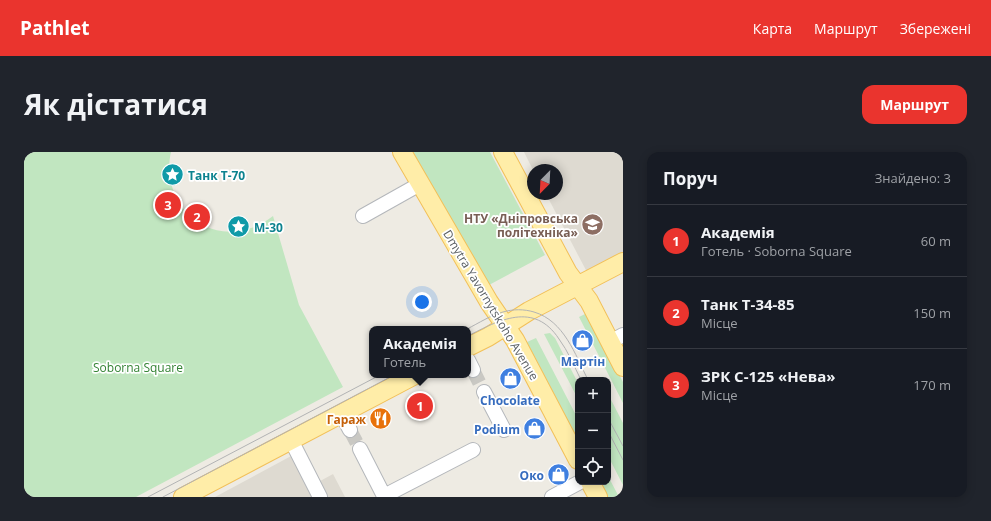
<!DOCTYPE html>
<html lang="uk">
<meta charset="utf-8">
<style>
:root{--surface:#171b24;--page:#20242c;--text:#f1f3f6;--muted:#9ea1a6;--line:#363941;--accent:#ea342e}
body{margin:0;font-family:"Open Sans",sans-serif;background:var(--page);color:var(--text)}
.controls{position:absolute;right:12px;bottom:12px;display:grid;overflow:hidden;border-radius:8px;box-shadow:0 2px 10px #0003}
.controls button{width:36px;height:36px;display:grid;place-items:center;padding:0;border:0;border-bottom:1px solid var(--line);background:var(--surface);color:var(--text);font:20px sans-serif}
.compass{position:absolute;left:503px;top:12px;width:36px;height:36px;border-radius:50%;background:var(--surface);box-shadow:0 2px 10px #0003;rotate:204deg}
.you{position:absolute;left:398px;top:150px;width:14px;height:14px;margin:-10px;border:3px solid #fff;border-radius:50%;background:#1a73e8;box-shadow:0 0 0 6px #1a73e833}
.badge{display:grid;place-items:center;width:26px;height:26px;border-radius:50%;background:var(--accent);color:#fff;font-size:13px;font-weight:700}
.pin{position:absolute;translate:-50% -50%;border:2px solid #fff;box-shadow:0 1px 4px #0006}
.popup{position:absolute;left:345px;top:174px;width:102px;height:52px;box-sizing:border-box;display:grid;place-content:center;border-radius:8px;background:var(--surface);filter:drop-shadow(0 1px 3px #0005);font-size:13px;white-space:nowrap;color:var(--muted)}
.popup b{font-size:15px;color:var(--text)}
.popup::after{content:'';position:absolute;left:50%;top:100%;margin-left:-8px;border:8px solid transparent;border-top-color:var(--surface)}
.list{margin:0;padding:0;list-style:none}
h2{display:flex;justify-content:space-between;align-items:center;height:52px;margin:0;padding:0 16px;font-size:17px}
h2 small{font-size:13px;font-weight:400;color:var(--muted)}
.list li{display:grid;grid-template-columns:26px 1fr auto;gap:12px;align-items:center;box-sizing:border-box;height:72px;padding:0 16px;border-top:1px solid var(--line)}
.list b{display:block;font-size:15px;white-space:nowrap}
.list p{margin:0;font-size:13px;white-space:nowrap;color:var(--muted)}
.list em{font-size:13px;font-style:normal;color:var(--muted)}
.icon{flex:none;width:22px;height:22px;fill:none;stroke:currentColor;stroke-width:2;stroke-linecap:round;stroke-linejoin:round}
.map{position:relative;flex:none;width:599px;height:345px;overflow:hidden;border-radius:12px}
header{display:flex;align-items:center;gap:24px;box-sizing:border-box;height:56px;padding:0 20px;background:var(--accent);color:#fff}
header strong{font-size:19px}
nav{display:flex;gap:22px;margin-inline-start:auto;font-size:14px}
.intro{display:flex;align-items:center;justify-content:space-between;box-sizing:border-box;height:96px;padding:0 24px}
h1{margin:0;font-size:28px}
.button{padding:10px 18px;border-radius:12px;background:var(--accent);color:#fff;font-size:14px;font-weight:700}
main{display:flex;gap:24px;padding:0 24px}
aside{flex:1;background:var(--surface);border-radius:12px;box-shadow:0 2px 10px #0003}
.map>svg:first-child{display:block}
.education{fill:#dedad1}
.green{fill:#c1e6c0}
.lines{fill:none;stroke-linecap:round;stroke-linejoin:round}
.minor-tunnel{stroke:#c9c8c3;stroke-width:14;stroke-dasharray:14 7;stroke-linecap:butt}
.minor-casing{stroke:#b4b7bb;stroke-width:16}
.major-casing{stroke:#f2c059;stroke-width:20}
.minor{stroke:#fff;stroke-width:14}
.major{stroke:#ffeda8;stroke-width:18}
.tram{stroke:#b2b3b4;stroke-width:1}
.labels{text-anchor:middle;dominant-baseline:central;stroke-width:3.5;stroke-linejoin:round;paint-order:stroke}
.culture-label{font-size:12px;font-weight:bold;fill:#0d838f;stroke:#fff;text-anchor:start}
.education-label{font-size:12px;font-weight:bold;fill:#785e54;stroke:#fff;text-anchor:end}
.street-label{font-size:12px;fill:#5b6064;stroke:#fff}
.shop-label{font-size:12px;font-weight:bold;fill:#366cbe;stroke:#fff}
.park-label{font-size:12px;fill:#348334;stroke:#fff}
.food-label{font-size:12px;font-weight:bold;fill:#c56008;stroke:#fff;text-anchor:end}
</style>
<header>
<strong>Pathlet</strong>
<nav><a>Карта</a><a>Маршрут</a><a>Збережені</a></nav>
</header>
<div class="intro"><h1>Як дістатися</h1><a class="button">Маршрут</a></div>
<main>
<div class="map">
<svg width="599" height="345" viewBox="0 0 599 345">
<rect width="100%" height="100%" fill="#eeebe3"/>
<path class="education" d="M500,0H599V103L564,122L522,42H533V18H509Z
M269,303L287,334L309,322L321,345H191Z"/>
<path class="green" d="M0,0H147C137,42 170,86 215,79C228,77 239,72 249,64L275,153L319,235L112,345H0Z
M389,0H466L521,103L465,133Z
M563,161L599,230V251L555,165Z
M526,181L531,186L554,231V247L520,182Z
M512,186L554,267V288L503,190Z
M584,242L599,271V333L584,304Z
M584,324L595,345H584L576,330H584Z"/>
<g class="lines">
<path class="minor-tunnel" d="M449,218L460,240
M326,278L336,297"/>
<defs>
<path id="minor" d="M339,64L396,32
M586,190L599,183
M444,208L449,218
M460,240L480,278
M317,261L326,278
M267,288L296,345
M336,297L360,344L449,298
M528,345L556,330"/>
<path id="major" d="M378,0L465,150L491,188L554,308
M479,0L544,121L565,149L599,215
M444,195L464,185L505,159L599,110
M566,330L574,345
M159,345L391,223"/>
</defs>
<use href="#minor" class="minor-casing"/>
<use href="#major" class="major-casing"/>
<use href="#minor" class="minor"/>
<use href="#major" class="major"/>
<path class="tram" d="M443,177C455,171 467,163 479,160C489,157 500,157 510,160C540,169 551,202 564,228
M444,184C475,168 510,149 535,187C544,199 550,214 557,228
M584,266L599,294
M584,279L599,308
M124,345L356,223
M139,345L370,223"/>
</g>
<defs>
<symbol id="sight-disc" viewBox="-11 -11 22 22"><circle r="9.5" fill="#0f9aa8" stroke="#fff"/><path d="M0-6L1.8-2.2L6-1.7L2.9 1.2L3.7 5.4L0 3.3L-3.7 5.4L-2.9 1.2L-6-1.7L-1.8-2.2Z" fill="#fff"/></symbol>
<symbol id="university-disc" viewBox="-11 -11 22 22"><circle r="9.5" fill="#8d6e63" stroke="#fff"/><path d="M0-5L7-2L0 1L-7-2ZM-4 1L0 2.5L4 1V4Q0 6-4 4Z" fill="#fff"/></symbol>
<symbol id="shop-disc" viewBox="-11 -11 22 22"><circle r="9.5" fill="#3f7fe0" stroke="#fff"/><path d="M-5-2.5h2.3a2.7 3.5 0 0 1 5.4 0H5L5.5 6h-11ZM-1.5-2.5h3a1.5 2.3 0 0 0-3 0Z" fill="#fff"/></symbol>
<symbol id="restaurant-disc" viewBox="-11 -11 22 22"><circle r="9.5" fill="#e8710a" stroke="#fff"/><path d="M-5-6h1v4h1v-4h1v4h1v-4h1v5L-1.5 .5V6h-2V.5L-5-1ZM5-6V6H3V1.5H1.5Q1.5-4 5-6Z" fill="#fff"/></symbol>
</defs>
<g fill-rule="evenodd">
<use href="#sight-disc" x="136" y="10" width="25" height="25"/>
<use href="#university-disc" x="556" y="60" width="25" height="25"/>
<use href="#sight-disc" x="202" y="62" width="25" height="25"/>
<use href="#shop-disc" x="546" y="176" width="25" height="25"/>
<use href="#shop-disc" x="474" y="214" width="25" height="25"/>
<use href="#restaurant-disc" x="344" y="254" width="25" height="25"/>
<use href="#shop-disc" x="498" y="264" width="25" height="25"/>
<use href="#shop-disc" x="522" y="310" width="25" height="25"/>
</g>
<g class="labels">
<g class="culture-label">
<text x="164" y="23">Танк Т-70</text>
<text x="230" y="75">М-30</text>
</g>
<g class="education-label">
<text x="554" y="66">НТУ «Дніпровська<tspan x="554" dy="14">політехніка»</tspan></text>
</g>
<g class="street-label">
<text transform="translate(467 153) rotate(59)">Dmytra Yavornytskoho Avenue</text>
</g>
<g class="shop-label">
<text x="559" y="209">Мартін</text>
<text x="486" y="248">Chocolate</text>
<text x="496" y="277" text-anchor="end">Podium</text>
<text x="520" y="323" text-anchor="end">Око</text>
</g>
<g class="park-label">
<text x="114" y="215">Soborna Square</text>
</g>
<g class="food-label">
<text x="342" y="267">Гараж</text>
</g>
</g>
</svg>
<div class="controls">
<button>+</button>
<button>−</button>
<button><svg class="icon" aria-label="locate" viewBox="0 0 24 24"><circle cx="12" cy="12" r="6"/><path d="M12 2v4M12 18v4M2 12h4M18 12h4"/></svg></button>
</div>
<svg class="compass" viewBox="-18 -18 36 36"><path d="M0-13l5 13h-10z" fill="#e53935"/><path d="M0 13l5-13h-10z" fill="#9ea1a6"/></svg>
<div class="you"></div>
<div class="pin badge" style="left:396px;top:254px">1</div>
<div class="popup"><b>Академія</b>Готель</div>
<div class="pin badge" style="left:173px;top:65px">2</div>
<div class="pin badge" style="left:144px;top:53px">3</div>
</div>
<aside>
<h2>Поруч<small>Знайдено: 3</small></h2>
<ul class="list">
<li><span class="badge">1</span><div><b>Академія</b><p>Готель · Soborna Square</p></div><em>60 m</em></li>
<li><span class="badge">2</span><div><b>Танк Т-34-85</b><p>Місце</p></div><em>150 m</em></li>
<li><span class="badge">3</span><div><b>ЗРК С-125 «Нева»</b><p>Місце</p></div><em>170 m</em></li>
</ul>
</aside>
</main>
